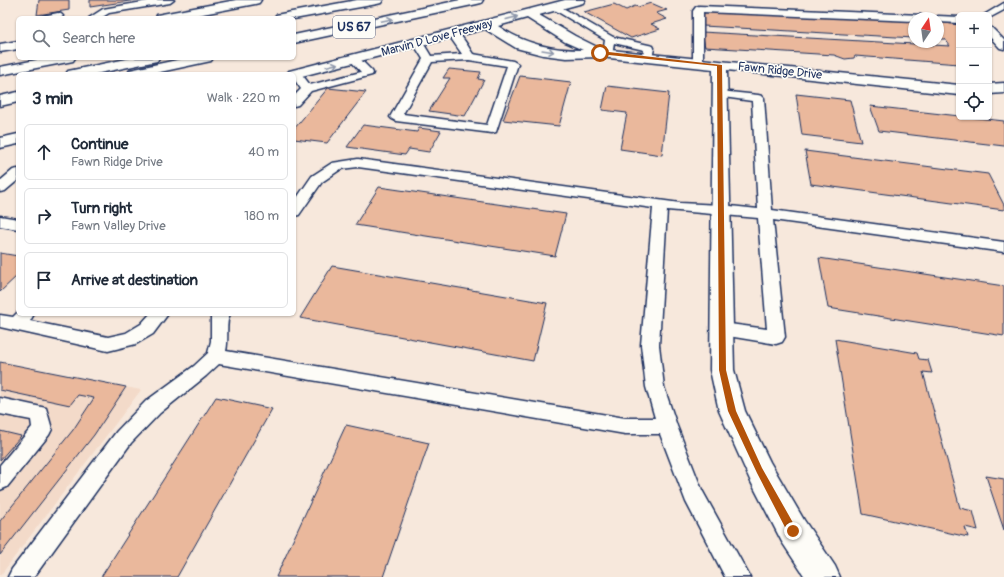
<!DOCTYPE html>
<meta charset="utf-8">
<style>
:root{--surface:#fff;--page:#f2f2f3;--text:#1f2937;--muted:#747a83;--line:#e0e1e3}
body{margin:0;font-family:Pangolin,sans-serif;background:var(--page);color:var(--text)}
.controls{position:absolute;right:12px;top:12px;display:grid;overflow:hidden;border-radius:6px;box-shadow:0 1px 3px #0004}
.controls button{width:36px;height:36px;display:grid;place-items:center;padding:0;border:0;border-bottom:1px solid var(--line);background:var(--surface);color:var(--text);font:20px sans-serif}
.compass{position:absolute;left:908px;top:12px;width:36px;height:36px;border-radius:50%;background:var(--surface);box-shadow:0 1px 3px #0004;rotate:13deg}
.stop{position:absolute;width:12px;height:12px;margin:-9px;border:3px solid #b45309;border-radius:50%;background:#fff}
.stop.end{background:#b45309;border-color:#fff;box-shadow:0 1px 4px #0008}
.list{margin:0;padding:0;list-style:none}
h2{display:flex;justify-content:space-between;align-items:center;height:52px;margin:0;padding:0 16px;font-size:17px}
h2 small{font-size:13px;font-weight:400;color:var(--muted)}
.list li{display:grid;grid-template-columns:26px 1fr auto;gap:12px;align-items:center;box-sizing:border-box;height:56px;margin:0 8px 8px;padding:0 8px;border:1px solid var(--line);border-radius:6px}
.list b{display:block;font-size:15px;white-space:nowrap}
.list p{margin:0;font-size:13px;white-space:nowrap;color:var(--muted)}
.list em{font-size:13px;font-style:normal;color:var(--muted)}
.icon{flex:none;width:22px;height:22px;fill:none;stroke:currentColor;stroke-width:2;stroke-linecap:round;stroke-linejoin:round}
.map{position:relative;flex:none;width:1004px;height:577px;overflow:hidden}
.search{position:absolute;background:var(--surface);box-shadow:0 1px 3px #0004;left:16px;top:16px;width:280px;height:44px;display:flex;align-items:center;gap:10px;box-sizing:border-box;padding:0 14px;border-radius:6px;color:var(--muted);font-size:15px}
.panel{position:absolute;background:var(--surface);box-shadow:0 1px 3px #0004;left:16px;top:72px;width:280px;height:244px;border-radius:6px}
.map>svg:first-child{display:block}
.built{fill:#f3dac9}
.building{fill:#eab89c;stroke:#1b2f5e}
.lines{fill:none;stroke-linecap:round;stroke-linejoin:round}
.lane-casing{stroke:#1b2f5e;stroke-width:3}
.secondary-casing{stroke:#1b2f5e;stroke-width:3}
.highway-casing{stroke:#1b2f5e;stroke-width:3}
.lane{fill:#fdfcf7;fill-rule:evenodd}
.secondary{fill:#fdfcf7;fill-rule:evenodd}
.highway{fill:#fdfcf7;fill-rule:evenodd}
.oneway{stroke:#8c96aa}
.route{fill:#b45309}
.labels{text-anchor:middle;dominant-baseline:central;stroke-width:3.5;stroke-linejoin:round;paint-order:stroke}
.far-street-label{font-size:12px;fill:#1b2f5e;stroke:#fdfcf7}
.shield{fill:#fdfcf7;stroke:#5f6c8c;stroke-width:1}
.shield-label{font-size:13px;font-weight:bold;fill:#1b2f5e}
</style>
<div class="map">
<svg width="1004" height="577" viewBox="0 0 1004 577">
<rect width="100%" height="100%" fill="#f7e8dc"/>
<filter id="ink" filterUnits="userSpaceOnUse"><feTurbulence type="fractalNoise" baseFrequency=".025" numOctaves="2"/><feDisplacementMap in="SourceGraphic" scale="8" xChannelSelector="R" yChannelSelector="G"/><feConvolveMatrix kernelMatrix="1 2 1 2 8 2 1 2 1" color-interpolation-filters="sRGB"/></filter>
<g filter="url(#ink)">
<path class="built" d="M0,363L141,390L0,576Z"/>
<path class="building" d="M39,0H69V10L37,15Z
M90,0H136L90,7Z
M651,3L667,10L656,13L667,19L651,24L660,29L631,38L584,12L614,4L626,10L635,6L638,7Z
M700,9L914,21V38L703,26Z
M938,22L959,25V64L855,56L854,58L845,59L834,55L705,47L702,32L950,46L945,39H938Z
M449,69L481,72L478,79L484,80L465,116L429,111L450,78H443Z
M520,76L571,82L559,126L503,120Z
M607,86L669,93L662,155L620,149L627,113L602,110Z
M328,88L366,92L327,143L294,139V129Z
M796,94L850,100L861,142L802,135Z
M870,106L1004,121V146L879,131Z
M363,125L417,132L419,128L441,131L429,152L409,149L405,155L347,147Z
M805,151L988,174L1004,205V210L811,184Z
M379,187L566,214L555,256L355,225Z
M0,253L18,256V275L0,292Z
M819,258L1004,286V336L828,308Z
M332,266L547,303L533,361L300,318Z
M835,339L917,353L919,359L928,360L932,373L923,372L960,508L973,511L978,530L965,527L968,537L863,514Z
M0,362L126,387L94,435L0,555V521L73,430L94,398L78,395L70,405L0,390Z
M216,397L272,409L177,577H101Z
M346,425L429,443L383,577H276Z
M0,431L21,436L0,460Z
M986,476L1004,479V530Z"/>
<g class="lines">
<defs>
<path id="lane" d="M154,0H174L170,3L109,13L101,18H89L103,9Z
M1004,3V10L989,18V15H984Z
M556,4L613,37L653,46L654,48L652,59H644L643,57L644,50L614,43L612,56H604L603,54L605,40L553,9L551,7Z
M699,6L921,15L926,18H914V21L703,12V63L698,66L693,63V11L696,7Z
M58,13L61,14L63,16L61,18H41L43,16Z
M938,16L959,17V23L938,22V18H934Z
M989,27L992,28L1004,40V49L1000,48L989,36Z
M453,31C462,33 468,47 473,54L513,61L518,64L496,132L492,133L396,121L392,119L390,117L423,59L413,43L414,41H422L431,56L462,54L448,34ZM469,60L507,66L487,125L403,114L432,62Z
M354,56L358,57L372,71L373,73L372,75L311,91L298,105L294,106V96L301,89L294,79V74H291L292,72H300L310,85L361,72L349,59Z
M720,91L758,95L762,96L764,98L772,210L1004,242V252L773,220L785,337L782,342L776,344L716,334L714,329L716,324L722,323L767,329L758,218L667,210L659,345L664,387L677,426L702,490L750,577H725L686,502L660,434H625L219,364L206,376L160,413L131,443L34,577H8L12,569L117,431L146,401L194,366L208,353L211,341V317L212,314H230C225,323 229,338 226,351L625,418H655L646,387L641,345L653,208L358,167L341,169L322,182L299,215L294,216V202L312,176L332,163L358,159L680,203L721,205L758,209L752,101L716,96L714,94Z
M18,169V180L5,191L0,192V181L13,170Z
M0,216L18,219V229L0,226Z
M18,312V314H34L30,321L108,337L126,333L141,324L150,314H168L153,334L136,344L108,351L0,327V315L13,317Z
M0,398L46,408L52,429L49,435L7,487L0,490V465L32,427L31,420L0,414Z"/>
<path id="secondary" d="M236,0H261L259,3L255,4L182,18H156L157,15L162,14Z
M565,0H585L583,3L539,15L575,36L601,49L959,85V95L727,70L734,370L745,411L770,462L804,520L835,566L840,577H805L782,542L750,480L719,411L710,370L713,69L600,57L566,58L543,55L516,48L485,29L294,78V74H287L289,71ZM527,18L565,42L583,50C551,50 524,44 498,26Z
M18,41V49L0,52V44Z
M1004,83V93L989,94V84Z
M18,134V144L0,148V138Z"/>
<path id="highway" d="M357,0H383L381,3L377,4L294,19V18H275L276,15L281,14Z
M460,0H483L481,3L477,4L294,43V35Z
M46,58H75L73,61L68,62L0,75V67Z
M131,58H159L157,61L152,62L95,74H66L68,71L73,70Z
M186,58H213L211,61L151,74L128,73L130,70Z
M18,92V102L0,106V96Z"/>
</defs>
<use href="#lane" class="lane-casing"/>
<use href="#secondary" class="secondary-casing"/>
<use href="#highway" class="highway-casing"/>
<use href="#lane" class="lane"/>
<use href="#secondary" class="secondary"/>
<use href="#highway" class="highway"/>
</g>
<defs><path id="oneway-shaft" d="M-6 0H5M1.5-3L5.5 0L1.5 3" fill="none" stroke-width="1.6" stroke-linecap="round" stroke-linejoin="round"/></defs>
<g class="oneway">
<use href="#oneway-shaft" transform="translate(512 18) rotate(-15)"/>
<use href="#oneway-shaft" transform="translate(387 20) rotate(-12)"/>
<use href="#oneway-shaft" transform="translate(548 51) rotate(9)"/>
<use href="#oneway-shaft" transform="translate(332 65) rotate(-14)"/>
</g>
</g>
<path class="route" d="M600,51L722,65L726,370L736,411L762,468L796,528L797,531L796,535L793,536L789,535L757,473L728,411L719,370L717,66L599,54Z"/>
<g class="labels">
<g class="far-street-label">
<text transform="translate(437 38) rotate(-15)">Marvin D Love Freeway</text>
<text transform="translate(780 71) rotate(6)">Fawn Ridge Drive</text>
</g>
<rect class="shield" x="333" y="16" width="42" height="22" rx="3"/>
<g class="shield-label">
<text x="354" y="27">US 67</text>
</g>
</g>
</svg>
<div class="controls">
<button>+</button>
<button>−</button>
<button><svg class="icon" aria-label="locate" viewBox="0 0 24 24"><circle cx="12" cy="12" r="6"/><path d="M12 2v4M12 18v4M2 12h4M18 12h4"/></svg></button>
</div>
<svg class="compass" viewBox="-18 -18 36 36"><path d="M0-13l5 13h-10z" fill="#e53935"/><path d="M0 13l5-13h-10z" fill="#747a83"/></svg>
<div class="stop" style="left:600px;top:53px"></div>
<div class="stop end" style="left:793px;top:531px"></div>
<div class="search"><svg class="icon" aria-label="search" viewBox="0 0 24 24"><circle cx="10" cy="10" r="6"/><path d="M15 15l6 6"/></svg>Search here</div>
<section class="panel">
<h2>3 min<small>Walk · 220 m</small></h2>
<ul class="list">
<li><svg class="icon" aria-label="ahead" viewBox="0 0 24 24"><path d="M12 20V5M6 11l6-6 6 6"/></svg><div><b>Continue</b><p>Fawn Ridge Drive</p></div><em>40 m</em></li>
<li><svg class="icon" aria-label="right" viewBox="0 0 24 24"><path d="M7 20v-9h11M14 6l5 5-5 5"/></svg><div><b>Turn right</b><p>Fawn Valley Drive</p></div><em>180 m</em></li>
<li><svg class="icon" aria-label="arrive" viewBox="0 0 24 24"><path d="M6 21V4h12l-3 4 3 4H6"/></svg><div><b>Arrive at destination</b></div></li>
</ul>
</section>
</div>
